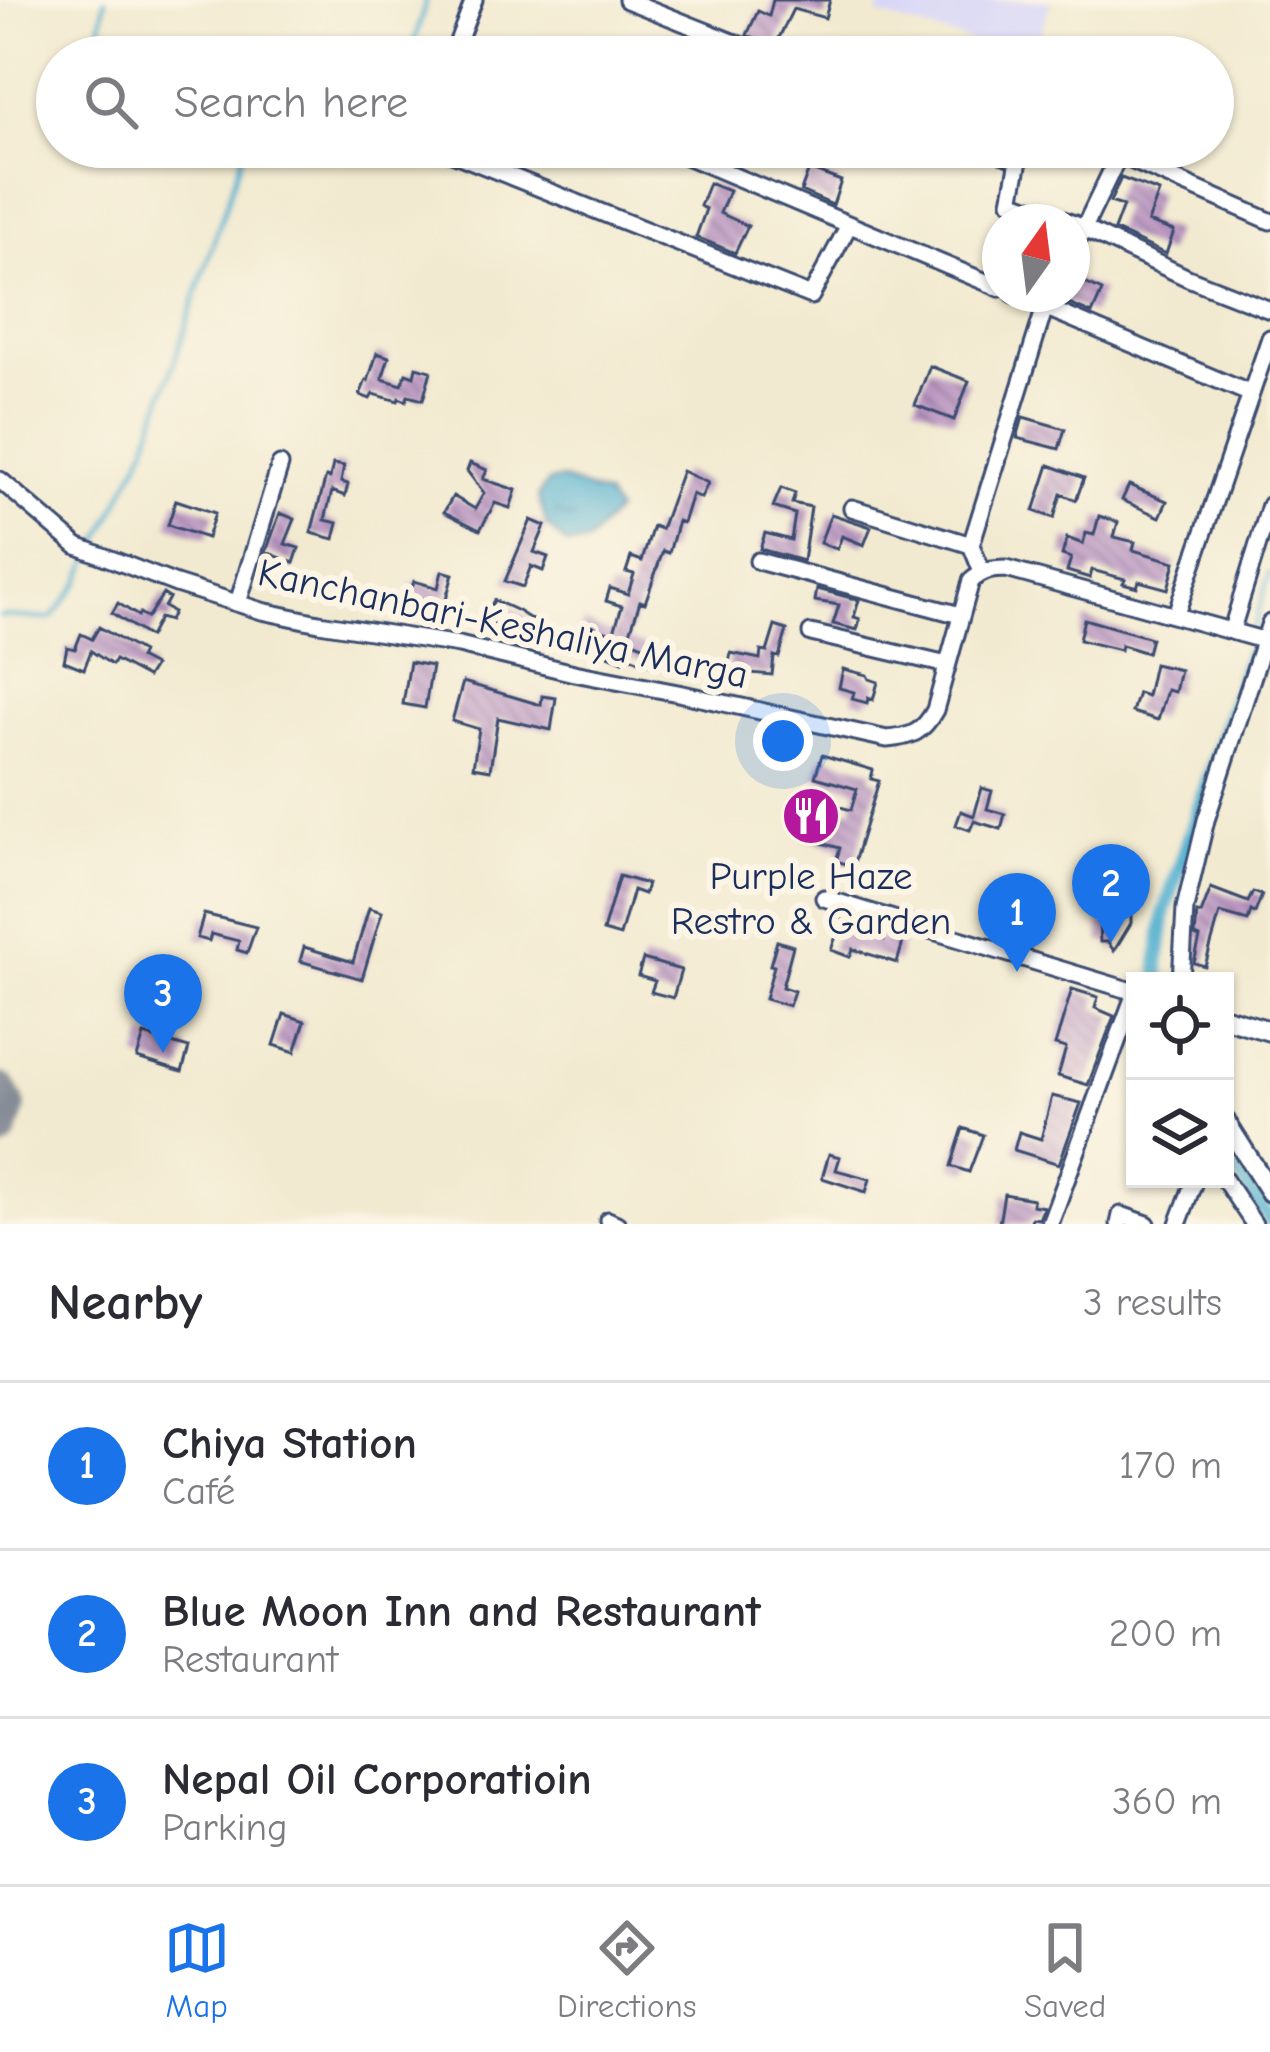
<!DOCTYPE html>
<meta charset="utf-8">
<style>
:root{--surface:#fff;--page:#f7f7f7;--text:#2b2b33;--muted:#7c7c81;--line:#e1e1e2;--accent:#1a73e8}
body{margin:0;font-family:"Comic Neue",sans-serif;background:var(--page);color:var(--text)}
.controls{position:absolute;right:36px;bottom:36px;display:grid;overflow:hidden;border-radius:0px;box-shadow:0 3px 9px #0004}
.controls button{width:108px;height:108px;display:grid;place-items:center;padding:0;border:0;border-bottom:3px solid var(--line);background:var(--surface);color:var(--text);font:60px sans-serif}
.compass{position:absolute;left:982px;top:204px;width:108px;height:108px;border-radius:50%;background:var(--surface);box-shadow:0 3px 9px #0004;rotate:14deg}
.you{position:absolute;left:783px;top:741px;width:42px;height:42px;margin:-30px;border:9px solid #fff;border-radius:50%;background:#1a73e8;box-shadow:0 0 0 18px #1a73e833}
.badge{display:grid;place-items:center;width:78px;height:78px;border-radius:50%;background:var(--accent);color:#fff;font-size:39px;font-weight:700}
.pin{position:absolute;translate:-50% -99px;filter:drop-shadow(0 3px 6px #0008)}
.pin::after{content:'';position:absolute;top:63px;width:42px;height:36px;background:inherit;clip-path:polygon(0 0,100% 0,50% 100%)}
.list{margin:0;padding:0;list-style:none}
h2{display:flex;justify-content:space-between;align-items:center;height:156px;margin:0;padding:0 48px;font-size:51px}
h2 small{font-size:39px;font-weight:400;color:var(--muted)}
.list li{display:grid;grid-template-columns:78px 1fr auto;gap:36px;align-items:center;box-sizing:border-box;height:168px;padding:0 48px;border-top:3px solid var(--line)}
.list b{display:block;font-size:45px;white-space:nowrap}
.list p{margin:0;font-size:39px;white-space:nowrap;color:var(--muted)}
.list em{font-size:39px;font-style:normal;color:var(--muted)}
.icon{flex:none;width:66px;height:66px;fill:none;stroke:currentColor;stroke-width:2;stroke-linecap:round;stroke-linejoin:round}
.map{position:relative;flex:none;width:1270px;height:1224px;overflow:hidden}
.search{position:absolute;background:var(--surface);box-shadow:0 3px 9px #0004;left:36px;right:36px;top:36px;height:132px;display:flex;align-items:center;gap:30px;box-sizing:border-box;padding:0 42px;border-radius:66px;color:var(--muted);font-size:45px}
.sheet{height:660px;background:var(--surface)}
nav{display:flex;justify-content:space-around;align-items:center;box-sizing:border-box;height:168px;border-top:3px solid var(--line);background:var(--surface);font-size:33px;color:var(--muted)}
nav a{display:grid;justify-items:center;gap:6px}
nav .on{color:var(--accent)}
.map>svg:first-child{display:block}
.built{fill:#d8d7f8}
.water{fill:url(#water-ripples);stroke:#367097;stroke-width:3}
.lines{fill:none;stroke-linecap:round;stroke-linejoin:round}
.stream{stroke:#52b1d0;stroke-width:4.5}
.canal{stroke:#52b1d0;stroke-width:14}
.taxiway{stroke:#868c97;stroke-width:36}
.building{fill:url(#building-back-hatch)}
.minor-casing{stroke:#3b4b6f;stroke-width:21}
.major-casing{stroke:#3b4b6f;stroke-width:24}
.minor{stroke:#fff;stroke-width:15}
.major{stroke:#fff;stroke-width:18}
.labels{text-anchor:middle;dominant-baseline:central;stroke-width:12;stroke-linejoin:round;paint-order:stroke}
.street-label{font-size:39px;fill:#1b2f5e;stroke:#fcf5e5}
.poi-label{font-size:39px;fill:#1b2f5e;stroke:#fcf5e5}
</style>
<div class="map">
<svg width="1270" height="1224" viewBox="0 0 1270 1224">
<defs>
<pattern id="water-ripples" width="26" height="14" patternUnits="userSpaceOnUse" patternTransform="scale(3)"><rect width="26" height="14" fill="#52b1d0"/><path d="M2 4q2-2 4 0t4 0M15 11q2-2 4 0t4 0" fill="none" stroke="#4390ac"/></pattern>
<pattern id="building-back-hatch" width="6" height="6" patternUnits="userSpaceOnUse" patternTransform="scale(3)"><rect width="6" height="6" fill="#bb97c3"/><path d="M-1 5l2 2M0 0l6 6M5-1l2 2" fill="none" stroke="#977ca2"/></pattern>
</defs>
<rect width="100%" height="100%" fill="#fcf5e5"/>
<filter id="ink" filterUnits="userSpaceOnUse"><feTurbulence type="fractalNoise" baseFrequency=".00833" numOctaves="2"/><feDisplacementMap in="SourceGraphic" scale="24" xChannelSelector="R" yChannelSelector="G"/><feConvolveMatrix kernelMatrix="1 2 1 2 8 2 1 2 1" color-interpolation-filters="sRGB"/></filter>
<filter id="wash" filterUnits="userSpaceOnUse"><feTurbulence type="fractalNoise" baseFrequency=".004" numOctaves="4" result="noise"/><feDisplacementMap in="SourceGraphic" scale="48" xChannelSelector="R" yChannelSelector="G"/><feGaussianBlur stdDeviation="2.7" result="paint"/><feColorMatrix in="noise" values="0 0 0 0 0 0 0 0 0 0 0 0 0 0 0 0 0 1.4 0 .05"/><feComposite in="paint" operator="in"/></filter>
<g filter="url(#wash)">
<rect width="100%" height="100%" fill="#f2ead0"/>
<path class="built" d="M882,0H1051L1034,57H1026L878,15Z"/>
<path class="water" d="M560,479L606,496L616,511L586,544L567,545L547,526L538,496L547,483Z"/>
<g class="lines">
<path class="stream" d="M105,0L100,30L122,44L161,57
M404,57L416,37L426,0
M0,616L51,619L78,584L146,447L245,147
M1253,630L1270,573"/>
<path class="canal" d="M1160,981L1158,964L1165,911L1249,655
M1225,1153L1270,1220"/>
<path class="taxiway" d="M0,1091L8,1107L0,1131"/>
</g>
<g id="blocks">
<path class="building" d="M773,0H830L825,18L793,9L775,46L747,35L758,11L769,16Z
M809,169L841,181L833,205L801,191Z
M1121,178L1159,192L1148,222L1174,231L1166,254L1114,230L1123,206L1110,202Z
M709,183L729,191L720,213L748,226L735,253L696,237L706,209L700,206Z
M1072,277L1102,291L1092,314L1062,301L1064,294H1072Z
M377,353L389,357L382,379L402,385L406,373L414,376L416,367L431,371L423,400L408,396L406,401L399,398L398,401L373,394L370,399L360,395L366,380L368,381Z
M930,366L969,381L954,420L915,405Z
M1023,417L1065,429L1059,449L1017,438Z
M470,463L487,470L483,479L516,490L510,508L495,503L480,530L444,512L453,496L475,509L484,493L467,471Z
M333,464L344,466L341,482L348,484L345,496L332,491L325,520L338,523L334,539L311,533L325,480L326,477L330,478Z
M1049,465L1084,478L1076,500L1061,494L1054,518L1034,511Z
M682,471L708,483L701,498L692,494L683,523L678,521L669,553L663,551L645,603L640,601L628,639L653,649L647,664L625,655L623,661L574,641L583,622L613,634L622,606L606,601L610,588L628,594L634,574L626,572L631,557L642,561L653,526L661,529Z
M1129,485L1167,501L1160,517L1122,500Z
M781,488L795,493L792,503L811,507L803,561L760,549L765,533L791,540L795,514L773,507Z
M176,500L215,513L207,538L168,525Z
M280,513L295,519L285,544L299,548L294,563L266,552Z
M831,514L871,527L864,545L842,536L837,549L820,543Z
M1099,516L1118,522L1114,537L1135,542L1133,550L1175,562L1168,589L1139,581L1137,587L1123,583L1125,579L1092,570L1090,578L1067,571L1071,558L1062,555L1067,538L1083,544L1086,533L1094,535Z
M531,520L545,526L534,552L548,557L543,571L531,566L523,587L505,581Z
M442,571L453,574L442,614L432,611L434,604L409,596L414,581L438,588Z
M817,589L859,600L854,617L860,619L857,630L833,624L839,605L815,601Z
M163,594L169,598L164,607L173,612L169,621L159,618L149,637L112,613L118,603L138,616L140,613L147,618Z
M494,600L518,611L548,630L540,644L507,623L503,629L484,619Z
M1084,619L1151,638L1147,653L1121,645L1120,650L1079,640Z
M775,626L787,630L779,657L774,656L772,675L727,671L731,653L760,659L761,651L767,652Z
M99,627L142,652L139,658L154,666L147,677L115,660L112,665L91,651L84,669L64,661L67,647L75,649L81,634L92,639Z
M410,662L432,666L425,708L403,704Z
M1154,664L1180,670L1175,692L1167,690L1158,720L1132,712L1138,693L1147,696Z
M843,669L867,675L869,679L878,682L873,700L868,698L867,703L852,699L854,692L839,688Z
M463,682L541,705L542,696L556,698L551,730L498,718L490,770L473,767L479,729L452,721Z
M822,755L873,770L871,779L879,781L853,866L836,861L840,848L803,838L815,800L851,810L857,789L815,777Z
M982,788L992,791L987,809L1005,814L1001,829L974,821L970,830L956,825L961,811L974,816Z
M619,876L647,884L644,894L633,890L620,936L603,931Z
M1211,888L1248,902L1253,892L1262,895L1255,913L1251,911L1248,921L1220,913L1205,966L1194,963L1200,938L1195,936L1197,913L1201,914Z
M1116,907L1131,911V923L1114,951L1108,942H1100L1099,921L1114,926L1113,912Z
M369,908L382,912L362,979L300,961L304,947L353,962Z
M204,914L256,927L247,953L237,950L239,941L211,934L209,941L197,938Z
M842,920L861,926L859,932L884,940L888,930L905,935L897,963L853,949L850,957L831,950Z
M777,941L793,946L782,987L794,991L789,1006L765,999L774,966L770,965Z
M643,959L681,970L673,998L651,992L655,981L638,976Z
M1072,989L1098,997L1095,1008L1114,1016L1088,1085L1058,1076L1066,1048L1055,1045Z
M284,1014L305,1021L295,1052L274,1045Z
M144,1035L189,1048L182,1072L137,1058Z
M1052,1096L1081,1103L1059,1164L1014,1150L1019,1132L1041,1139Z
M963,1128L983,1135L969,1172L951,1166Z
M829,1154L840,1157L836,1170L870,1179L866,1192L822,1178Z
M1004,1194L1033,1199L1032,1205L1044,1207L1039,1219L1032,1218L1030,1224H999Z"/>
</g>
</g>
<g filter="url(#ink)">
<use href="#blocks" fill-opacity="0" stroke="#3b4b6f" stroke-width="3"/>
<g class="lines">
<defs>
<path id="minor" d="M627,0L770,57
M452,57L474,0
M437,147L811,296L849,225
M665,147L1000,288
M985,147L1019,161L1011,201L1069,222
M1072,223L1188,278L1270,310
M1072,253L1119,155L1270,221
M1014,294L1251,394
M0,480L77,546L176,584L262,611L319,623L459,645L574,673L678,693L887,739C912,737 923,732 935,710L971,581C983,571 990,569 1006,569L1270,642
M852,508L971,545
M758,561L960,615
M982,572L971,545L1045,307L1052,294
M238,603L280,465
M1176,614L1270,338
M1232,629L1270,505
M811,633L947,665
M824,898L1135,992
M1181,981L1185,908L1206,820L1270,623
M1224,1179L1254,1224
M608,1220L617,1224
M1050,1224L1135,993
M1119,1224L1121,1215L1147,1224
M1178,1224L1195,1179"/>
<path id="major" d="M1225,1018L1270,1031
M1225,1121L1270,1192"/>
</defs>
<use href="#minor" class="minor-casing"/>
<use href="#major" class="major-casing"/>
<use href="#minor" class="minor"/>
<use href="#major" class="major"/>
</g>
</g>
<defs>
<symbol id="restaurant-disc" viewBox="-11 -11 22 22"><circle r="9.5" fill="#b5179e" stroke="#fcf5e5"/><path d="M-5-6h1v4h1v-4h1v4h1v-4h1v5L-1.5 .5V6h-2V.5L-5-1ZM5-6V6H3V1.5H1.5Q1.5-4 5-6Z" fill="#fff"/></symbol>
</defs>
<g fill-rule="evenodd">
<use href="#restaurant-disc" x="778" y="783" width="66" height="66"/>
</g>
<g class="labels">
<g class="street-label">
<text transform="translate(503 624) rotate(12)">Kanchanbari-Keshaliya Marga</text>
</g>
<g class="poi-label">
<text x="811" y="876">Purple Haze<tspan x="811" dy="45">Restro &amp; Garden</tspan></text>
</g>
</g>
</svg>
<div class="controls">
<button><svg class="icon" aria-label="locate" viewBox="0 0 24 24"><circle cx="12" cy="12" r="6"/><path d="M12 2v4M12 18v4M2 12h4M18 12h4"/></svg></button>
<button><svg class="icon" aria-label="layers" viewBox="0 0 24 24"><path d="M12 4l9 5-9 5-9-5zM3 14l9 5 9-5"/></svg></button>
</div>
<svg class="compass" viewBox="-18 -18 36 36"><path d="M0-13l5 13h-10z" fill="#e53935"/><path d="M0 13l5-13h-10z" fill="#7c7c81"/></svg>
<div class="you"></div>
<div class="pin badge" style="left:1017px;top:972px">1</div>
<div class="pin badge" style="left:1111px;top:943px">2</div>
<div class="pin badge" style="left:163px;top:1053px">3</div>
<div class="search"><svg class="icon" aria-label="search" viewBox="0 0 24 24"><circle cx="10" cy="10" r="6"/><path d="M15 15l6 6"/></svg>Search here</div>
</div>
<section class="sheet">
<h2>Nearby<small>3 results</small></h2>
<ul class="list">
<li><span class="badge">1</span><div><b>Chiya Station</b><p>Café</p></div><em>170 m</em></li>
<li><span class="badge">2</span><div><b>Blue Moon Inn and Restaurant</b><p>Restaurant</p></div><em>200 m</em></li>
<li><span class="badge">3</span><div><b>Nepal Oil Corporatioin</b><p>Parking</p></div><em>360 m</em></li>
</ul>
</section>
<nav>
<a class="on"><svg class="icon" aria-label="map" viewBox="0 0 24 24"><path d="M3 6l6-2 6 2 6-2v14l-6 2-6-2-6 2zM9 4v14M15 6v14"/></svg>Map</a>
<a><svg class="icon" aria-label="directions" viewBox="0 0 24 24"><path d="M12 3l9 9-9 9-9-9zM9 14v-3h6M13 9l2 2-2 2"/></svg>Directions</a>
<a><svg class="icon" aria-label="saved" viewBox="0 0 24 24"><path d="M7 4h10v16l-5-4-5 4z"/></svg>Saved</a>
</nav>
